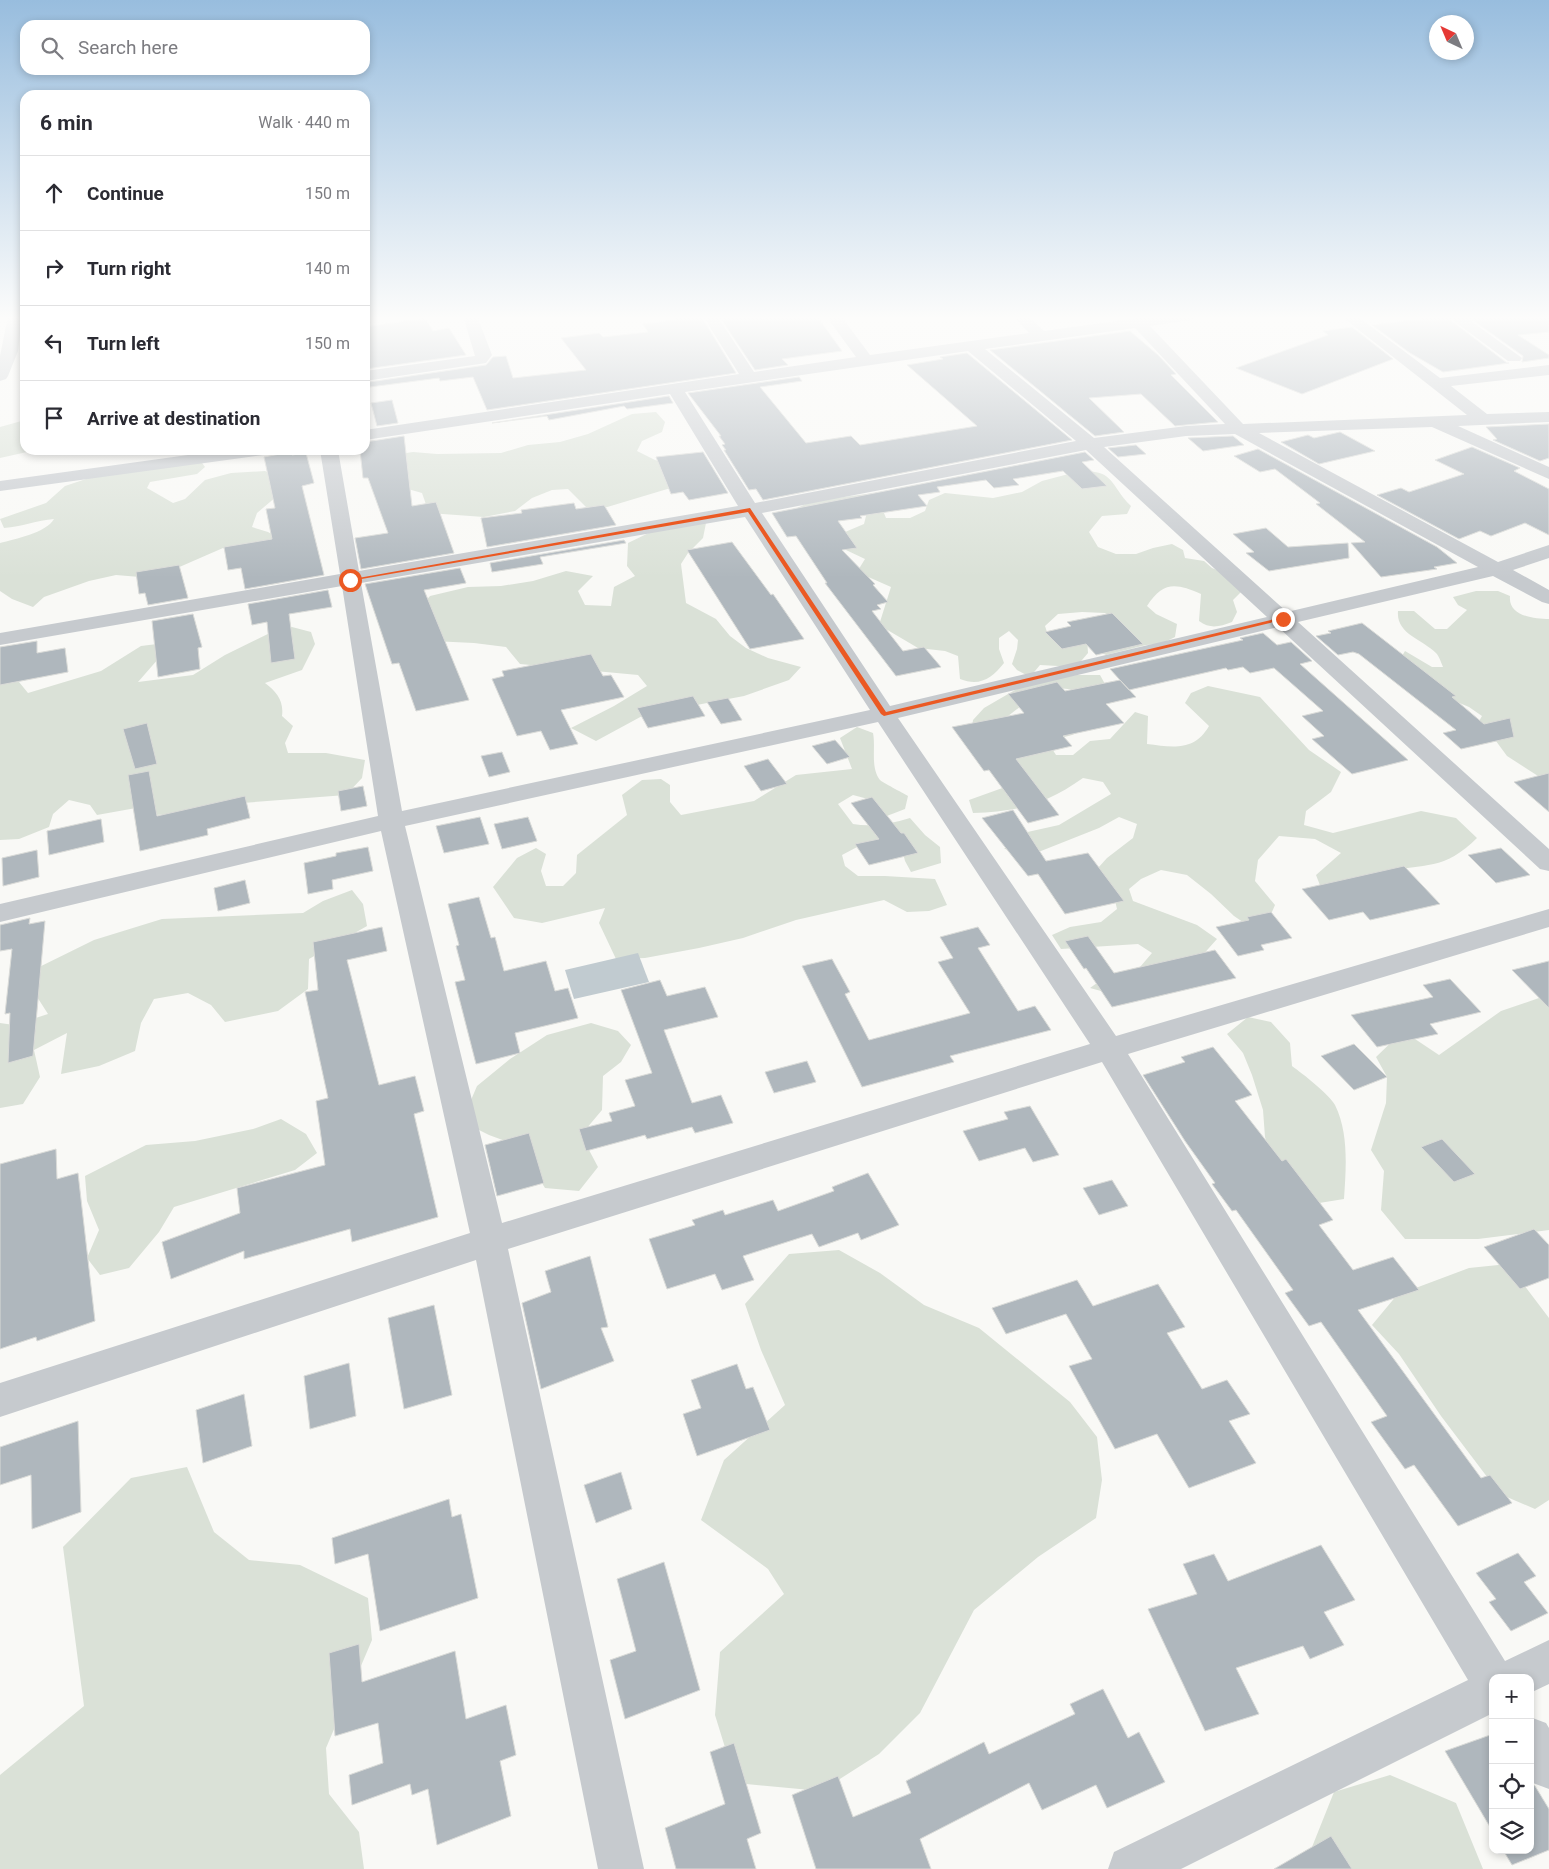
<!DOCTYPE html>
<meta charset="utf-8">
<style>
:root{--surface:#fff;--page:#f7f7f7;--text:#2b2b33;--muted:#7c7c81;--line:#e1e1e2}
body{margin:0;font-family:Roboto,sans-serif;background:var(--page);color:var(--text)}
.controls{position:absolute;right:15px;bottom:15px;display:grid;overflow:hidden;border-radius:10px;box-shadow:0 2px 8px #0003}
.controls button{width:45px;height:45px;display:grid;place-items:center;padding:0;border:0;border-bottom:1px solid var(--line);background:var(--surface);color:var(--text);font:25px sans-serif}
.compass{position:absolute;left:1429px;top:15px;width:45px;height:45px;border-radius:50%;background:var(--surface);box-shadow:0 2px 8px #0003;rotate:316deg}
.stop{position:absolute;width:15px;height:15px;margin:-11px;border:4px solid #eb5923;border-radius:50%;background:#fff}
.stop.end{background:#eb5923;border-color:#fff;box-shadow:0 1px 5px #0008}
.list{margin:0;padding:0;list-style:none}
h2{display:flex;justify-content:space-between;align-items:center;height:65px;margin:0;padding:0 20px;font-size:21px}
h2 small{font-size:16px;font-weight:400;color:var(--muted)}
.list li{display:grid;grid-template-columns:32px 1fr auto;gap:15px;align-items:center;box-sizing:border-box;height:75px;padding:0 20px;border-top:1px solid var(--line)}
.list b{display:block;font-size:19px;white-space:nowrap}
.list em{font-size:16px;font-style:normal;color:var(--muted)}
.icon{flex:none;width:28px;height:28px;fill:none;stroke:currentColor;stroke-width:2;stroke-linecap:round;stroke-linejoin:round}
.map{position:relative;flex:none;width:1549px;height:1869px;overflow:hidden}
.search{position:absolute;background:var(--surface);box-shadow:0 2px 8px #0003;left:20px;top:20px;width:350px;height:55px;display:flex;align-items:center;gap:12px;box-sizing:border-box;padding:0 18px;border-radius:15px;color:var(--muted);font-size:19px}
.panel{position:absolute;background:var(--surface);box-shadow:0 2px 8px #0003;left:20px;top:90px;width:350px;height:365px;border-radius:15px}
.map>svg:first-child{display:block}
.green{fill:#dae1d7}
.water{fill:#c1cbd0}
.building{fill:#afb7bd;stroke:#dadbd8}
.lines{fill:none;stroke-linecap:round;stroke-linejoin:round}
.minor{fill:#c6cace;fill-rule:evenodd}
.route{fill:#eb5923}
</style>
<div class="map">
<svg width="1549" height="1869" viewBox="0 0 1549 1869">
<rect width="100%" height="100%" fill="#f9f9f6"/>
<path class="green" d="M656,412L665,422L662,432L642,441L637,451L655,460L677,466L674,487L604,508L586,507L568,489L552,490L532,498L515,511L484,517L429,513L422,493L408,489L393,455L413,452L437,454L501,453L528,445L560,442L588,434L632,414Z
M25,420V434L20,442H25V450H36L0,458V427Z
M200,460L205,467L197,474L150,482L147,488L173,503L185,499L205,480L231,473L265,471L281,478L283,491L257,513L252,527L268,532L284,541L234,555L223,548L168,572L140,577L116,575L89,581L44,597L33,607L12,599L0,591V543C15,539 46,533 54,519C37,520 22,527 4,528L0,519L46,503L65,486L86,479L99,471Z
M1080,471C1115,470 1109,484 1131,506L1127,514L1102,516L1089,532L1098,547L1116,554H1136L1153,548L1172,544L1183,550L1185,558L1204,561L1212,568L1237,578L1245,588L1233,600L1237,612L1232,622C1219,627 1210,629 1199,621L1201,594C1176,583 1163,581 1147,606L1156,614L1177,624L1175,637L1161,644L1146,645L1106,655L1100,652L1119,621L1105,613L1082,612L1058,614L1045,626L1048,635L1062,638H1087L1088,653L1076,667L1040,665L1030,677L1017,670L1012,664L1017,649L1018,640L1009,631L999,638V649L1004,663C992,678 980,687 960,679L958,656L945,651L918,648L879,625L891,587L857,572L865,559L846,550L838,535L864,524L867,512L795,509L812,501L882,492V508L886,518H910L925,511L929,500L945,493L993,498L1022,492L1042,481Z
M706,523L703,538L688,553L681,564L686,603L716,619L730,636L746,648L768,658L801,667L789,680L744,696L644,715L596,741L571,728L614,706L647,686L638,675L520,664L506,647L474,643L432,641L417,611L430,596L468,587L501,586L533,581L566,571L593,576L578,591L585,605L611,606L614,587L635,576L627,566L628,543L661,527Z
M1476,591H1498L1510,596C1508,616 1534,619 1549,619V783L1507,756L1493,737L1478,723L1482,716L1469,707L1450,699L1402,656L1405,651L1432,667H1443C1441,662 1439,656 1436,653C1422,639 1396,634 1398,611H1414L1435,629H1447L1467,610L1458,605L1453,597Z
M292,627L311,632L315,644L302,670L265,683C277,692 284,701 282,716L293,726L285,743L288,753H326L365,760L362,778L346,795L216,805L183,814L153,815L136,808L97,815L90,805L69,800L53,814L49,827L19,839L0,840V668L10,671L28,693L101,671L141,646L173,642L138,682L193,675L225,655L274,631Z
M1076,675H1100L1105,684L1087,691L1058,688L1021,706L1003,720L984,763L972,755L970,741L973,720L984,708L1027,683Z
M1208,686L1260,697L1309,750L1341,772L1331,792L1306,811L1304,825L1333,833L1421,811L1456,818L1477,838C1444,871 1425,863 1385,872C1364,877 1343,886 1323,893L1316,875L1341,853L1315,839L1279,836L1258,860L1255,881L1275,905L1262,935L1234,916L1211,894L1187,875L1161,870L1141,879L1129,889L1133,901L1197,925L1217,939L1192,967L1112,994L1090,988L1108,975L1140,967L1152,953L1138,944L1061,949L1052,935L1070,927L1101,922L1117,909L1113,892L1098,868L1107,858L1133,838L1137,824L1119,817L1099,828L1041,851L1004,849L1023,833L1059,825L1111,794L1103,782L1083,778C1045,805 1019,811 973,813L969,800L1008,786L1014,763L1022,748L1098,723L1072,735L1053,740L1051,747L1056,755H1073L1090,741L1110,739L1135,712L1148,716L1147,744C1172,747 1194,752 1209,726L1185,703L1191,693Z
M857,727L873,733C876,748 870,767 880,780C882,782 903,793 908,796L905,809L879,819L868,799L853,795L838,804L853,824C872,827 891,824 910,818L925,835L940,847L941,863L911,872L905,861L902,849L859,846L842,855L845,866L858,876H885L935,879L947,905L929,911L907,912L884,900L796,920L743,938L699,948L645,958L616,959L599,923L605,908L542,923L514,918L493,887L517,858L536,848L546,854L541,871L546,886H563L576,873L577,855L627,815L622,795L642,780L661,779L670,785V802L681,815L754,801L796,775L852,769L840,738Z
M352,890L363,904L367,926L309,959L308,989L278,1011L225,1022L211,1005L188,993L154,999L141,1023L135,1051L99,1066L61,1074L67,1033L34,1050L40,1077L23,1104L0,1108V1023L14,1025L48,1014L23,975L94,940L162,919L303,913L323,901Z
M1539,998L1549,1000V1230L1478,1239H1405L1381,1210L1384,1171L1371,1150L1386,1103L1387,1077L1376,1057L1403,1031L1439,1055L1501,1011Z
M1248,1017L1271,1022L1290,1043L1292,1066C1303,1074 1329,1094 1335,1105C1349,1133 1346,1169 1344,1199L1313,1204L1277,1176L1265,1137L1263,1110L1252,1075L1243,1053L1227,1034Z
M591,1023L618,1031L631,1045L621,1062L603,1076L602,1110L581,1135L598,1167L579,1191L545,1188L519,1146L489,1135L475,1128L468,1107L477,1086L510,1059L547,1035Z
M281,1119L306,1134L317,1153L295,1170L174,1207L159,1232L129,1268L100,1275L87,1258L99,1230L87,1201L85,1176L146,1145L195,1141L253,1129Z
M839,1250L880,1273L924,1305L979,1328L1070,1402L1097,1437L1102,1480L1096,1518L1038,1557L974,1610L920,1713L879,1754L821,1791L736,1783L715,1715L720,1652L784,1594L768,1569L701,1520L724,1460L785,1405L761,1350L745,1304L789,1254Z
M1508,1264L1549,1318V1500L1535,1509L1500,1494L1441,1416L1399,1354L1372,1325L1397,1295L1469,1268Z
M187,1467L214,1532L249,1560L300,1565L368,1598L372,1640L326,1748L329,1794L359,1832L364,1869H0V1775L84,1706L63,1547L131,1478Z
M1390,1775L1456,1803L1483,1869H1323L1312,1847L1334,1792Z"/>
<path class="water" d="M638,953L649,982L574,999L565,970Z"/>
<path class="building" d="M672,316H701L736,373L487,410L473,377L440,381L439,378L370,387L369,382L486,365L493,357L506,356L513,378L586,370L561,338L599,333L603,337L648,332L643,324L674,320Z
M719,316H817L842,351L782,359L788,365L755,370Z
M1445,316L1507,363H1509L1443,372L1410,353L1372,325Z
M1467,316H1549V332L1518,335L1549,355V358L1522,362L1523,356Z
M425,318L433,331L449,328L466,355L366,369L365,327Z
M1352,327L1393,359L1302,394L1236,368L1328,335L1323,331Z
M1130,331L1158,355L1176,374L1171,375L1218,422L1175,426L1141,394L1089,398L1124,432L1095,436L990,350Z
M967,353L1072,440L763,500L756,489L749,490L724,450H726L722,445L725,444L719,436H721L688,393L799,377L802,381L760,387L806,443L851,436L860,445L977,426L907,365L943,359L940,357Z
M669,396L673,403L627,409L624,406L549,420L547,416L492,423Z
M392,400L398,423L377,426L371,403Z
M1549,424V458L1540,461L1493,440L1497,439L1486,427Z
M1340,432L1375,451L1319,464L1281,442L1308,435L1314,438Z
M404,436L412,506L436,502L454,553L361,569L355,538L388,533L368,478H363L360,450H365V442Z
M1233,436L1244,445L1203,451L1188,438Z
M1136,445L1146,454L1118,457L1108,448Z
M1472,447L1520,468L1514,471L1549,489V535L1525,523L1491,536L1480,531L1459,539L1377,495L1401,488L1409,492L1464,474L1435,460Z
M1258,449L1437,547L1457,563L1434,567L1437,569L1381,577L1351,543L1365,542L1316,504L1320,503L1275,469L1260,472L1234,456Z
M291,452L292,455L306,453L314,483L302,486L324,575L245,589L241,568L228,570L224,547L272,539L266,509L275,508L264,457Z
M703,452L728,493L689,500L683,492L671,494L656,457Z
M1085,452L1094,460L1082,462L1107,486L1082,489L1063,471L1013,479L1019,485L994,488L986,480L937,487L940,492L918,495L927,506L860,516L862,518L838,521L857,548L842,550L875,584L873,585L888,602L877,605L881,609L872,611L903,651L924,647L941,667L896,676L825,583H827L796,536L787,537L772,513Z
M574,503L576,509L604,505L616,525L487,547L481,518L522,513L521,510Z
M1266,528L1288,547L1348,543L1349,558L1269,571L1246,553L1254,552L1233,534Z
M624,540L626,543L540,557L543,564L492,572L490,563Z
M732,542L771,595L773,594L804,639L750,649L687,550Z
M179,565L188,598L148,605L145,593L139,594L136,572Z
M460,568L466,583L424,590L469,700L416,711L399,663L392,664L365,584Z
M328,590L332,607L289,614L295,659L271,663L267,622L252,625L248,604Z
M1112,613L1143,644L1096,655L1086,644L1062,649L1045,632L1071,626L1067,622Z
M193,614L202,647L198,648L200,669L158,677L152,621Z
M1362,623L1456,696L1452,697L1484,724L1510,718L1514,737L1461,749L1443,733L1456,730L1359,654L1353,652L1338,655L1316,636L1331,633L1328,631Z
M1263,633L1277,645L1291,642L1312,661L1300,664L1408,760L1352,774L1312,739L1324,736L1302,716L1323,711L1274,668L1250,673L1243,667L1228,670L1226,668L1129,690L1110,669L1243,640L1240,638Z
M37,641V653L65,648L68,672L0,685V647Z
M591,654L603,676L611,675L624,697L561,710L578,744L550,750L541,731L517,736L492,679L504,676L502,671Z
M1120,680L1136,697L1106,704L1124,723L1063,736L1072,746L1016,759L1059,815L1028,823L989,770L984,771L952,727L1024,713L1008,694L1057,682L1065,691Z
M693,696L705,716L648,728L637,708Z
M728,698L742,720L721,724L707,702Z
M147,723L157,764L135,769L123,729Z
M835,740L850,757L827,764L812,746Z
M502,752L510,772L489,777L481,756Z
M768,759L787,784L761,791L744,766Z
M149,771L157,816L245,796L250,818L207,829L208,835L140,851L128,775Z
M1549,773V812L1514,782Z
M363,786L367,806L341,811L338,791Z
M872,797L901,833H904L918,853L869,865L855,844L879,839L851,803Z
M1013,810L1046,861L1088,853L1124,901L1065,914L1038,874L1028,876L982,818Z
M480,817L489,844L444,853L436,826Z
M528,817L537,841L502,849L494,824Z
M101,819L104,842L49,855L47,831Z
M368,847L373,871L332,880L333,889L308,894L304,863L336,856V853Z
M1501,848L1530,875L1496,883L1468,855Z
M37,850L39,877L3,886L2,858Z
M1404,866L1440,904L1370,920L1363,912L1329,920L1302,889Z
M245,880L250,903L218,911L214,888Z
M479,897L491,938L495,937L504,971L546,961L555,991L568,988L578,1018L515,1033L520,1053L476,1064L455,982L465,980L456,946L459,945L448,904Z
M1271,912L1292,938L1261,945L1264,950L1238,956L1216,927L1249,920L1247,917Z
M30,918L29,924L45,921L33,1056L8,1063L10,1013L5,1014L12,949L0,951V925Z
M382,927L387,951L347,960L379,1085L415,1076L424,1111L414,1114L438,1217L352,1242L350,1229L244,1259V1251L171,1279L162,1242L240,1213L237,1188L325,1165L316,1101L328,1098L305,992L318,990L313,942Z
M978,927L990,945L978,948L1018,1011L1035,1006L1051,1030L950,1056L954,1062L862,1087L802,966L832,959L850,992L845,994L869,1040L970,1013L938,962L953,958L940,937Z
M1088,936L1114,973L1215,950L1236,978L1112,1007L1086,968L1084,969L1065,941Z
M1549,961V1008L1512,970Z
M1450,979L1481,1012L1430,1024L1438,1034L1377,1047L1351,1015L1433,997L1423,985Z
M660,980L667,996L705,987L718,1017L664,1030L692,1103L721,1095L733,1123L695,1133L692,1127L647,1139L645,1135L586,1151L579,1129L612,1121L609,1113L635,1106L625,1080L652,1073L621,990Z
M1354,1044L1387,1077L1354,1090L1321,1056Z
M1213,1047L1252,1095L1235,1101L1282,1161L1286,1159L1333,1220L1319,1225L1353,1270L1393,1257L1419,1290L1358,1310L1481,1478L1490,1475L1512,1503L1458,1526L1414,1465L1405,1469L1371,1422L1387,1416L1321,1322L1309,1326L1285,1293L1293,1290L1236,1210L1232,1211L1212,1184L1215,1183L1185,1141L1143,1075L1185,1062L1181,1057Z
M807,1061L816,1082L774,1093L765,1072Z
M1030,1106L1059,1155L1033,1162L1025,1148L979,1161L963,1131L1008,1119L1004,1112Z
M529,1133L544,1183L497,1196L485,1145Z
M1442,1139L1475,1174L1454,1182L1421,1147Z
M56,1149L57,1179L78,1173L95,1321L37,1341L36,1337L0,1349V1164Z
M868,1173L899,1225L861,1240L858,1233L819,1247L812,1234L743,1256L754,1280L722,1290L715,1274L667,1289L649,1239L695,1225L692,1220L723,1210L725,1215L773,1200L778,1211L834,1191L832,1187Z
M1112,1180L1128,1206L1099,1215L1083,1188Z
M1534,1229L1549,1245V1278L1520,1289L1484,1247Z
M590,1256L608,1327L601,1328L614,1361L541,1389L522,1303L551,1292L545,1271Z
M1077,1280L1093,1306L1158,1284L1185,1327L1167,1333L1202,1389L1227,1380L1250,1414L1229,1421L1256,1463L1189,1488L1157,1434L1115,1449L1069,1366L1092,1359L1066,1314L1006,1334L992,1308Z
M434,1305L452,1395L404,1409L388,1318Z
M349,1363L356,1416L310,1429L304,1376Z
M737,1364L746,1389L753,1387L770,1430L697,1456L683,1414L701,1408L691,1380Z
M244,1394L252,1446L203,1463L196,1410Z
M78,1421L81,1512L32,1529L31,1475L0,1485V1447Z
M621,1472L632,1509L596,1523L584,1485Z
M449,1499L452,1517L461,1514L478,1598L380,1631L368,1554L335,1564L332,1538Z
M1321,1545L1355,1600L1324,1612L1344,1645L1310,1659L1303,1646L1236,1668L1259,1714L1205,1731L1148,1609L1197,1594L1183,1564L1214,1554L1228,1581Z
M1518,1553L1536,1576L1524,1582L1548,1613L1511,1631L1489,1602L1496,1599L1476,1573Z
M664,1562L700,1690L625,1719L610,1660L636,1651L617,1579Z
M359,1644L362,1682L455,1651L466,1719L506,1705L516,1755L500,1761L511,1816L437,1845L428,1789L412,1795L410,1784L352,1805L349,1775L383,1763L378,1723L335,1736L329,1653Z
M1103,1689L1128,1738L1139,1732L1165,1782L1107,1808L1096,1785L1042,1810L1029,1783L920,1839L931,1869H816L792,1795L838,1776L853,1817L911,1793L906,1781L984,1742L989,1754L1075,1714L1070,1704Z
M1493,1734V1832L1445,1751Z
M734,1743L761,1833L747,1839L756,1869H676L665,1828L725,1804L710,1752Z
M1530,1782L1535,1786L1549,1809V1850L1512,1865L1503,1850H1530Z
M1331,1836L1352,1869H1274Z"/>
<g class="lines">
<path class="minor" d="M8,316H22L18,351L8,376L6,379L0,381V356Z
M463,316H477L492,355L486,363L365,381V371L475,356Z
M703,316H717L754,372L856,357L826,316H841L870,355L1029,333L1013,316H1028L1044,331L1138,318L1198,316L1196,319L1191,320L1150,326L1243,424L1467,415L1341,316H1357L1440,378L1549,365V375L1451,386L1487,414L1549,412V422L1458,426L1549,467V479L1432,427L1259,433L1498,562L1549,545V558L1513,570L1549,590V604L1542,602L1493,576L1298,622L1549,849V871L1540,869L1278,627L898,718L1116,1036L1549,909V927L1128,1054L1505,1661L1549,1640V1684L1530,1693V1678H1493V1713L1181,1869H1108L1114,1852L1468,1680L1102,1062L508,1249L644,1869H598L476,1260L0,1417V1383L470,1233L381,831L0,922V904L378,816L342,586L0,645V633L340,574L320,450H338L359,571L738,506L670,394L365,440V430L739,374ZM1135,328L1225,424L1186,426L1094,438L985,349ZM968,351L1076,441L755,503L685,392ZM1235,434L1478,567L1287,612L1104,447L1186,436ZM1086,450L1267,617L890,706L762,513ZM745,517L870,710L402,811L361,583ZM878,722L1090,1044L502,1223L405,826Z
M1447,316H1464L1522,358L1520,361H1508Z
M224,450H272L269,454L263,455L0,491V481Z
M1530,1717L1546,1723L1549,1728V1789L1533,1783L1530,1778Z"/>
</g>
<linearGradient id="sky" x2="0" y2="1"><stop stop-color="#98bdde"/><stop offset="0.55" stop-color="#fcfcfb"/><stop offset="1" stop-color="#fcfcfb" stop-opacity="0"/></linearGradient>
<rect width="1549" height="578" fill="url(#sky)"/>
<path class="route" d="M750,508L886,712L1283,617L1286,619L884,716L881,714L748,512L350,581L347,580Z"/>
</svg>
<div class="controls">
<button>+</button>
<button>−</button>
<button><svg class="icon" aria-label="locate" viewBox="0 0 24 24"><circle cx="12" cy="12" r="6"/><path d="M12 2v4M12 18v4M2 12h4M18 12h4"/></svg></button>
<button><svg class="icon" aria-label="layers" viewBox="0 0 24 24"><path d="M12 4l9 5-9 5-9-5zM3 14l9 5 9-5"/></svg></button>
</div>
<svg class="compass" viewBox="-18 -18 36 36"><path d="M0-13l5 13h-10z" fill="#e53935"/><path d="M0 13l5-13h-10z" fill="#7c7c81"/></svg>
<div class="stop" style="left:350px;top:580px"></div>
<div class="stop end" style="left:1283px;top:619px"></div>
<div class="search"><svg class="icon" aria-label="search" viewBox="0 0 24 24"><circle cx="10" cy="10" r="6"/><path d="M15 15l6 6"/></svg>Search here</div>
<section class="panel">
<h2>6 min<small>Walk · 440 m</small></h2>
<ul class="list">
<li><svg class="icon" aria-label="ahead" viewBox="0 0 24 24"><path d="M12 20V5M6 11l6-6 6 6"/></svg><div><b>Continue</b></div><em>150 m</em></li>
<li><svg class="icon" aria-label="right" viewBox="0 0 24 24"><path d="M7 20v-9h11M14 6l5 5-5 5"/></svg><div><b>Turn right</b></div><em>140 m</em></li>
<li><svg class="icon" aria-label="left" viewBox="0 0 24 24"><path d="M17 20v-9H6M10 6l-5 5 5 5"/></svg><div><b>Turn left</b></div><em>150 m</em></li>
<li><svg class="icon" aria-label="arrive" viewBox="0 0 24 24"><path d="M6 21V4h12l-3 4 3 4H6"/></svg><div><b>Arrive at destination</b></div></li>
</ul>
</section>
</div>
